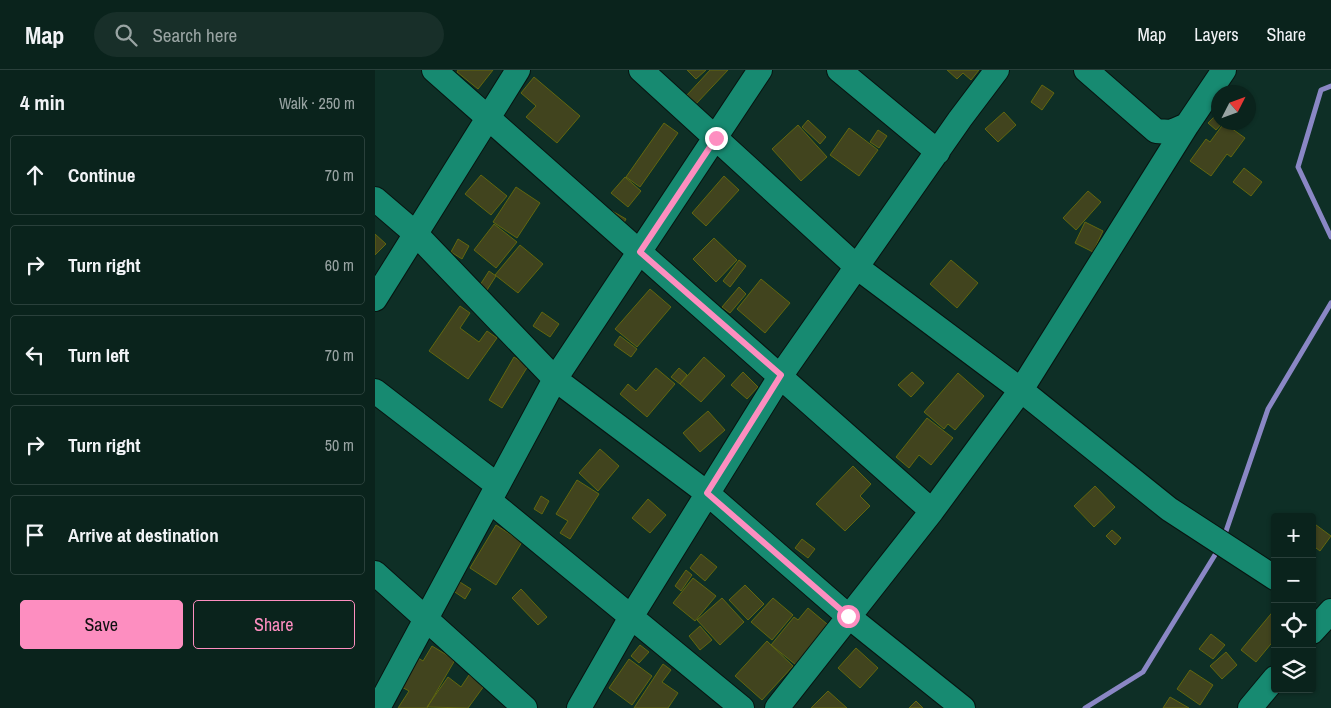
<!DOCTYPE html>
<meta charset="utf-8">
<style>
:root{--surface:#0a231c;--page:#182f29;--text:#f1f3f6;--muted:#99a4a3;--line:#2a403b;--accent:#fd8ec0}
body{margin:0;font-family:"Archivo Narrow",sans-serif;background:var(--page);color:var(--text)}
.controls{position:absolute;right:15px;bottom:15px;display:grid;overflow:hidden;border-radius:5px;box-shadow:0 1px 4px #0004}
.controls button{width:45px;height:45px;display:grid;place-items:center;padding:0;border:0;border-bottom:1px solid var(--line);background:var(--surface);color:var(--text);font:25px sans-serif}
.compass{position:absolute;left:836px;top:15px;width:45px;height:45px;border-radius:50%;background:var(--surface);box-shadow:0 1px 4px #0004;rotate:48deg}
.stop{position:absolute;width:15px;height:15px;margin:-11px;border:4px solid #fd8ec0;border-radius:50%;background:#fff}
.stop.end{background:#fd8ec0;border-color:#fff;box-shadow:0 1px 5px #0008}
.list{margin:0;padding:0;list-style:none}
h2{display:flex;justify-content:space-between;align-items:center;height:65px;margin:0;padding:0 20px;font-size:21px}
h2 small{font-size:16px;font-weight:400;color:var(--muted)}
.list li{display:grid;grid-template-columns:32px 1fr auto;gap:15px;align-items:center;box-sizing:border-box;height:80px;margin:0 10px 10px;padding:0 10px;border:1px solid var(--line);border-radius:5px}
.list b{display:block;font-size:19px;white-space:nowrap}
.list em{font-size:16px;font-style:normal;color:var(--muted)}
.actions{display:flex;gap:10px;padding:15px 20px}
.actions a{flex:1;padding:11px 0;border:1px solid var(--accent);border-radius:5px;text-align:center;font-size:18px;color:var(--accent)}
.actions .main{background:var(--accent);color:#111}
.icon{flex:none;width:28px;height:28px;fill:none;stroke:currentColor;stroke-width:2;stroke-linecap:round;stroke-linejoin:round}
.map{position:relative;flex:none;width:956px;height:638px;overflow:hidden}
header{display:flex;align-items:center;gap:30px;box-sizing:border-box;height:70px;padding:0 25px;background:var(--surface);border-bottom:1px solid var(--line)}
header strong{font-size:24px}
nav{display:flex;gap:28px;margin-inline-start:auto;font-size:18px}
.search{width:350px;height:45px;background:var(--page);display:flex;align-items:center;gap:12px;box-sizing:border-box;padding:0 18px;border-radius:28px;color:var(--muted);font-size:19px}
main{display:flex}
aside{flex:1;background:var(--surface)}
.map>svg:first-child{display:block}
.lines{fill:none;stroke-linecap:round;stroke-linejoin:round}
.stream{stroke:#8a87c5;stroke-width:5}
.building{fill:#41441e;stroke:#62670f}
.minor-casing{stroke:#071410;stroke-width:26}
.minor{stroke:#178a71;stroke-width:24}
.route{stroke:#fd8ec0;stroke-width:6}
</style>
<header>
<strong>Map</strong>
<div class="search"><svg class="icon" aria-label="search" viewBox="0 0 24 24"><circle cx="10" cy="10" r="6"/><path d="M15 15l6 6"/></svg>Search here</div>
<nav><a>Map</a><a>Layers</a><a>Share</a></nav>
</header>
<main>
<aside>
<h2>4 min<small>Walk · 250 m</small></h2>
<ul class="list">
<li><svg class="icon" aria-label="ahead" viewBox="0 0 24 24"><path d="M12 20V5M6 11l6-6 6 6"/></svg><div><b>Continue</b></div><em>70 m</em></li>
<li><svg class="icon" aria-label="right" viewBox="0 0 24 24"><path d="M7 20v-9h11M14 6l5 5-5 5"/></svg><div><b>Turn right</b></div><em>60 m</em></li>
<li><svg class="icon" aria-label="left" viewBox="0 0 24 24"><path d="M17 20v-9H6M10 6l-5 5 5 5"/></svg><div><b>Turn left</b></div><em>70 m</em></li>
<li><svg class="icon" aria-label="right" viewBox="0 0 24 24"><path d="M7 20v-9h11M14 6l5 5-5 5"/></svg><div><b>Turn right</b></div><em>50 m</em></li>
<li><svg class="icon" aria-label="arrive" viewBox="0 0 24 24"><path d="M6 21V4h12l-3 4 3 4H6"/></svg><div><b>Arrive at destination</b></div></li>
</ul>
<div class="actions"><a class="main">Save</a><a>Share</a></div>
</aside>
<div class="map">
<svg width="956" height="638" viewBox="0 0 956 638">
<rect width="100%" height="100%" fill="#0e2f26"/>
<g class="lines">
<path class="stream" d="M956,16L946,20L923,97L956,167
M849,467L893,339L956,233
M710,638L768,602L843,480"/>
</g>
<path class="building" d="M83,0H118L103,19L82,2Z
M312,0H331L321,9Z
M335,0H353L321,34L312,25Z
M572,0H604L596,10L588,3L582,9Z
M159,7L205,46L182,73L151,47L161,36L146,23Z
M667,15L679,23L667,40L656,32Z
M629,42L641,55L623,72L610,59Z
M844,42V52H848L841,60L833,53Z
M433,50L451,67L445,74L427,57Z
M289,53L303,63L265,117L251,107Z
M849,53L870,68L856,87L852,84L836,106L815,91L831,69L835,72Z
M423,55L452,87L426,111L397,79Z
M474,58L503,80L484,106L455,85Z
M503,60L512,66L504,78L495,72Z
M869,98L887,112L876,126L858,112Z
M106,105L132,126L116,145L90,124Z
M349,106L364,120L331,156L317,143Z
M250,107L266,121L253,137L236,123Z
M141,117L165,133L142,168L118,152Z
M713,121L726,132L701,160L688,148Z
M237,141L251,149L245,160L231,152Z
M710,152L728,161L718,182L700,173Z
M119,154L142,172L121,198L99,180Z
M0,164L11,174L0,185Z
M339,168L362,190L341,212L318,189Z
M83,169L94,176L87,189L76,182Z
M145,175L168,194L143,223L120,205Z
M364,190L371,196L355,217L348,211Z
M576,190L603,213L582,238L555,214Z
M114,201L121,206L112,220L105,215Z
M386,209L415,233L390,263L362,239Z
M364,217L371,224L355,243L347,237Z
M275,219L296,237L262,277L240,259Z
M85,236L95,243L85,258L104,272L112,261L122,268L93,309L54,281Z
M167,242L184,254L175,267L158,256Z
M245,266L262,279L256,287L239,275Z
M139,287L153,296L127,338L114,330Z
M329,287L350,306L326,332L305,314Z
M281,298L300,314L272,347L245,324L253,314L261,321Z
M304,298L312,305L305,314L296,307Z
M368,302L383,317L372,329L356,315Z
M537,302L549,313L536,327L523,315Z
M583,303L609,326L580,360L573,354L569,359L549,342Z
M333,341L350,360L325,382L308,363Z
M552,348L578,368L556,395L544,385L534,398L521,387Z
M225,379L244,396L223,421L204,403Z
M478,396L496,414L485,426L495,436L470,461L441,434Z
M202,410L224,424L195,469L185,463L193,451L181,444Z
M720,416L740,437L719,457L699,436Z
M166,426L174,431L167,444L159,439Z
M273,429L291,445L275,463L257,448Z
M937,452L956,466L945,481L937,475Z
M121,455L147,472L121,515L95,498Z
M737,460L746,468L740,475L731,466Z
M427,469L440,479L433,488L420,478Z
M326,484L342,497L330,511L315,498Z
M311,500L317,505L306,521L300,516Z
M318,508L341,526L320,551L298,533Z
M80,509L96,519L90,529L74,518Z
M370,515L389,534L373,550L354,530Z
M146,519L172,547L163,555L137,528Z
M347,528L369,552L345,575L322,550Z
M398,528L418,545L397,570L376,552Z
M433,538L452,554L421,595L396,575L419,547L423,550Z
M900,539V569L881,592L866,580Z
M325,556L337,570L325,580L314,566Z
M836,564L850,575L838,589L824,579Z
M392,571L418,596L387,630L360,606Z
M265,575L274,582L264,593L256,586Z
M57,576L80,590L52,638H23L34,621L23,615L40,586L48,591Z
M481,578L503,598L485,618L463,598Z
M851,582L862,595L847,609L835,596Z
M254,589L277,606L257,635L234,618Z
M288,594L296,600L287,612L303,623L293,638H259Z
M815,600L838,615L825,635L802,619Z
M94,605L109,616L93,638L52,637L73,607L86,617Z
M453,621L472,638H436Z
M795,627L814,638H788Z
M541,631L548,638H534Z"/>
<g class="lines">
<defs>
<path id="minor" d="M59,0L557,441
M266,0L483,198L646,320L794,439L900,508
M464,0L563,82
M711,0L781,61L796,62L812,55L849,0
M0,129L41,164L180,309L332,423L473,546L588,638
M0,229L143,0
M0,321L122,415
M115,431L367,638
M0,503L150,638
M937,562L956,541
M3,638L180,309L385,0
M204,638L256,547L406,305L585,49L622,0
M402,638L557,441L646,320L812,55
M875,638L900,608"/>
</defs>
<use href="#minor" class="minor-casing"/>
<use href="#minor" class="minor"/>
</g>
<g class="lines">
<path class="route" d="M341,68L265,182L406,305L332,423L473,546"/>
</g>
</svg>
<div class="controls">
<button>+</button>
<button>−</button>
<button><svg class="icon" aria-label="locate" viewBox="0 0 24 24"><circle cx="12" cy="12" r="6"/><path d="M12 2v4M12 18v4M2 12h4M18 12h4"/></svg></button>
<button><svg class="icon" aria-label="layers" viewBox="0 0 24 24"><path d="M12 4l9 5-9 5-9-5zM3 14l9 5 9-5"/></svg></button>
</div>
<svg class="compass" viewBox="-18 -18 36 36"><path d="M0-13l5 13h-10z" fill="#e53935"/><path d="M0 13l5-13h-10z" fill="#99a4a3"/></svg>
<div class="stop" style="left:473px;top:546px"></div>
<div class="stop end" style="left:341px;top:68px"></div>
</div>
</main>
